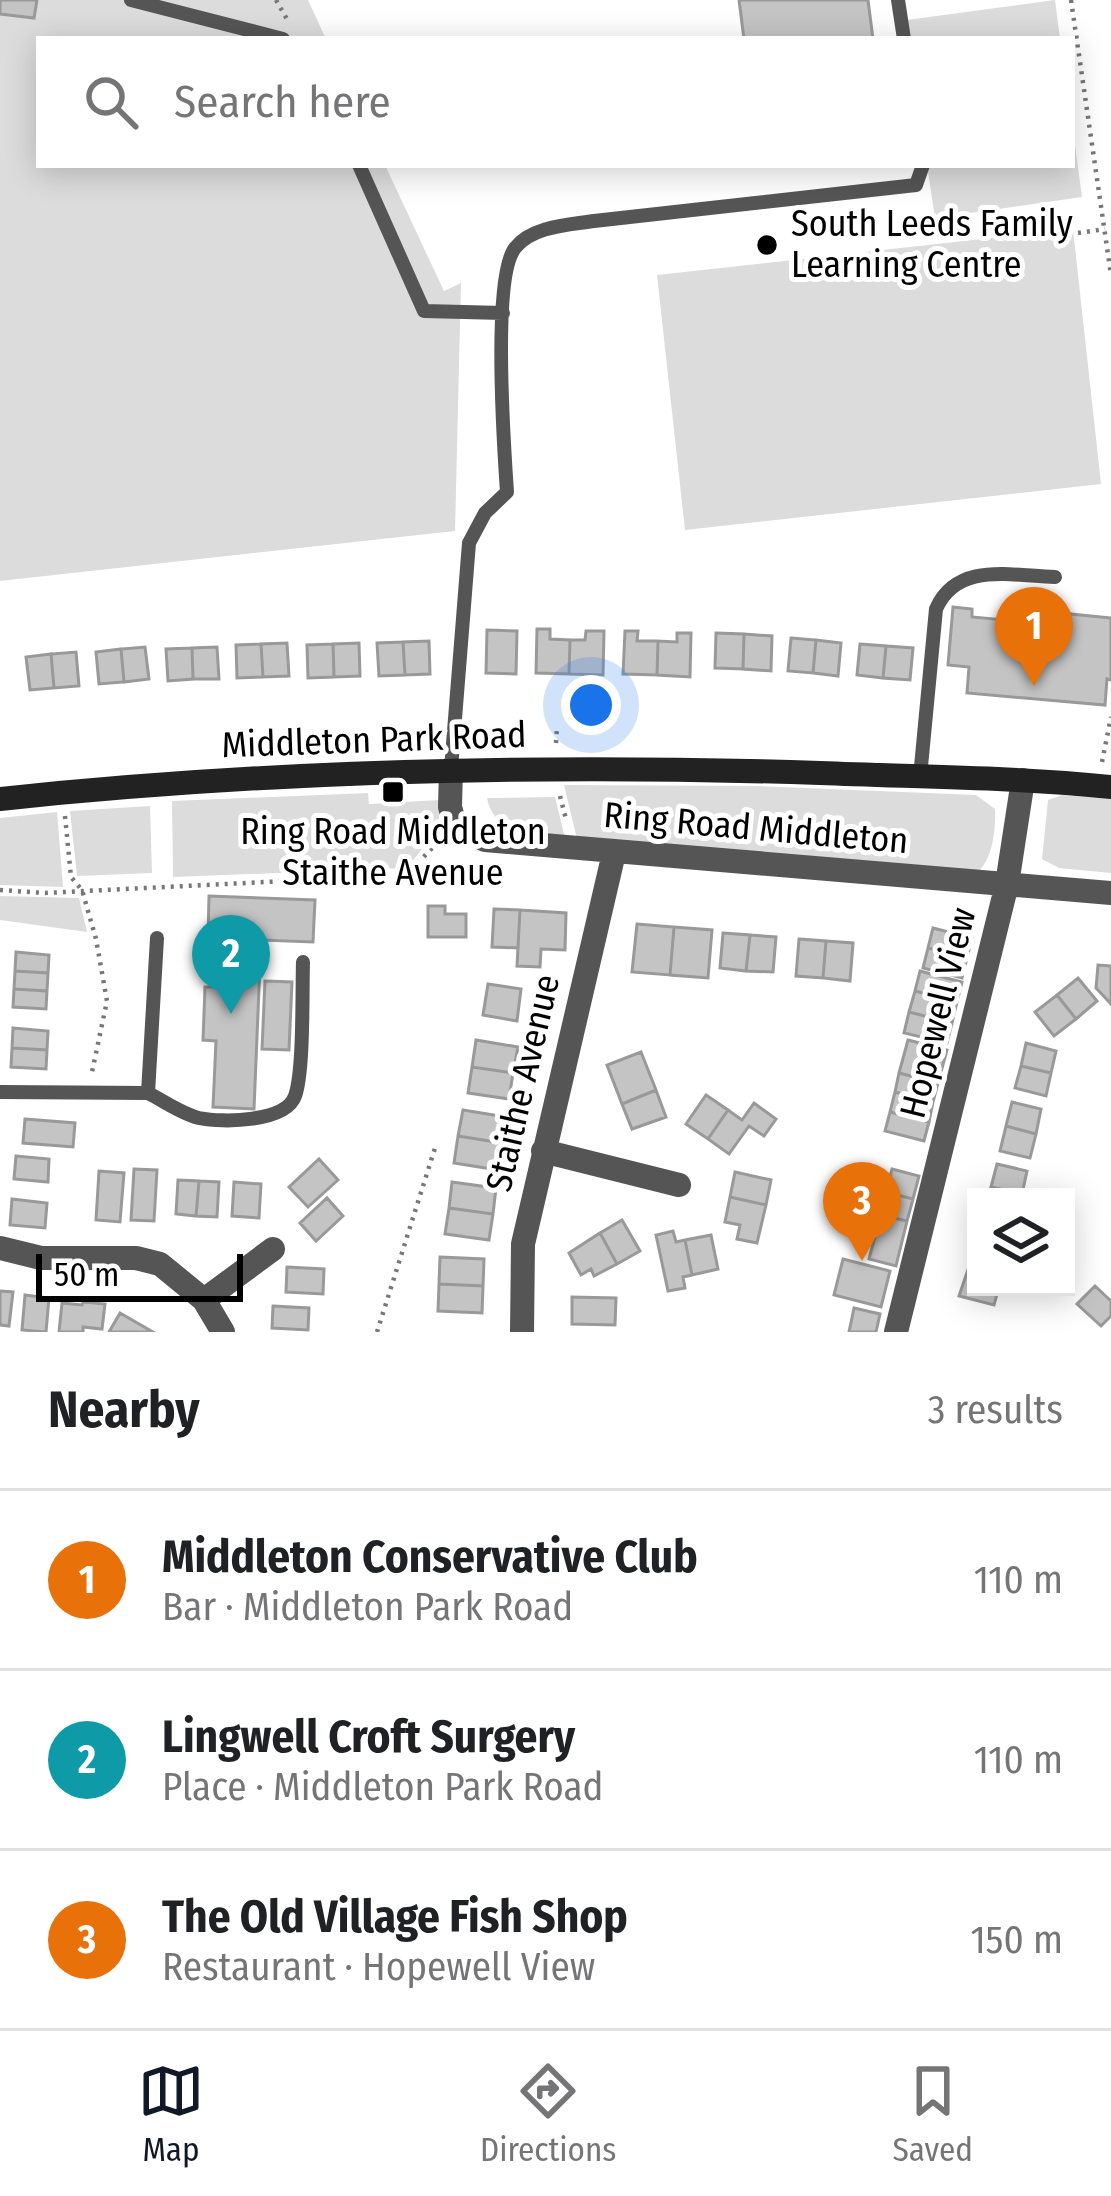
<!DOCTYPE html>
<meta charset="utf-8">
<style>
:root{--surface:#fff;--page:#f2f2f2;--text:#202124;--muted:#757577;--line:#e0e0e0;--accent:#111827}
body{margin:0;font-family:"Fira Sans Condensed",sans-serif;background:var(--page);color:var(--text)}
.controls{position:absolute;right:36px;bottom:36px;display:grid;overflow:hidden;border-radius:0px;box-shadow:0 6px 30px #0003}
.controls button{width:108px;height:108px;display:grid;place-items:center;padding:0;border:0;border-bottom:3px solid var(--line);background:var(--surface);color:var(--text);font:60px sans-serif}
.scale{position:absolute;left:36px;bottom:30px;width:207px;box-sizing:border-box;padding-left:12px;border:6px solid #000;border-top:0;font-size:33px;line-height:42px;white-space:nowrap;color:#000;-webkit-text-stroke:9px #fff;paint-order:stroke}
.you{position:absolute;left:591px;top:705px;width:42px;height:42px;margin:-30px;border:9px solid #fff;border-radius:50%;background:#1a73e8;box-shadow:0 0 0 18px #1a73e833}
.badge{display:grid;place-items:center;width:78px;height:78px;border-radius:50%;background:var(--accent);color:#fff;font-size:39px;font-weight:700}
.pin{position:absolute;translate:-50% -99px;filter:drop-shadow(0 3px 6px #0008)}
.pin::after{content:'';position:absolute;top:63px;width:42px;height:36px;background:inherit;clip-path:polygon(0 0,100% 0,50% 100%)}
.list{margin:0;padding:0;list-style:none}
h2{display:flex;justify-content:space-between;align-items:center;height:156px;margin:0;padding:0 48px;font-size:51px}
h2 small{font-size:39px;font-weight:400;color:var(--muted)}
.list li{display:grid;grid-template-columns:78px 1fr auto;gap:36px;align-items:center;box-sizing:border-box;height:180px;padding:0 48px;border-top:3px solid var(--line)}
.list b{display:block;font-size:45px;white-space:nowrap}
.list p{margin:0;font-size:39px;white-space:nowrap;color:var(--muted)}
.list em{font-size:39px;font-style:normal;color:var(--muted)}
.icon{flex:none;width:66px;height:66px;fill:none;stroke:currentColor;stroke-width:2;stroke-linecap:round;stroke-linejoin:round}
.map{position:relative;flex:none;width:1111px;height:1332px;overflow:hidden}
.search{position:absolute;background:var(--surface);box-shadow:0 6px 30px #0003;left:36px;right:36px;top:36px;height:132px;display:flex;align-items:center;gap:30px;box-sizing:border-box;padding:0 42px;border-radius:0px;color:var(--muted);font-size:45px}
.sheet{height:696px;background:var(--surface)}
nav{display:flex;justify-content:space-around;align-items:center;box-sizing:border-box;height:168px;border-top:3px solid var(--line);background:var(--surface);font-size:33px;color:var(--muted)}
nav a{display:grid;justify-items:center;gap:6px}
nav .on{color:var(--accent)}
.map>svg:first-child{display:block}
.green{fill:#dcdcdc}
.building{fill:#c4c4c4;stroke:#999;stroke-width:3}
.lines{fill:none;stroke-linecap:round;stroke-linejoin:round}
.path{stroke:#777;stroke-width:4.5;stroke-dasharray:3 6;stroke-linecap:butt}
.lane{stroke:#555;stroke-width:14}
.street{stroke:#555;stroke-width:24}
.secondary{stroke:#222;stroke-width:24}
.poi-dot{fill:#000;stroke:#fff;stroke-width:4.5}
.labels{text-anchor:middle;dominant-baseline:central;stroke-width:10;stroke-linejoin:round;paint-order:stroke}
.poi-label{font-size:36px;fill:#000;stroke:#fff;text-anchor:start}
.street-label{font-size:36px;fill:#000;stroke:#fff}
</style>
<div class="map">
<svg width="1111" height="1332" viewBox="0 0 1111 1332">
<rect width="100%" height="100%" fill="#fff"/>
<path class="green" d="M0,0H308L326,39H39V165H385L444,291L461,283L455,531L0,581Z
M1055,0L1060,39H910L907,20Z
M1072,123L1082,197L935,218L927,165H1072Z
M1073,229L1101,484L685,530L657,275Z
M564,785L757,786L976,795L995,809C996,828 993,857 979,871L577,839Z
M368,793L369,804L440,800L439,827L407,868L173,877L172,801Z
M1062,795L1111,799V873L1059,868L1042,859L1048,800Z
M555,797L565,838C533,834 494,835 487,798Z
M150,806L152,873L77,876L70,811Z
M57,812L63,887L0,885V818Z
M0,896L79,898L87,932L0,920Z"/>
<path class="building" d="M0,0H37L34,18L0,14Z
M739,0H868L873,39H744Z
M953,607L972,609V617L1059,625L1060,613L1111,618V680L1107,679L1105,705L967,693L969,667L948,665Z
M537,629H550V639L570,640L569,674L536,673Z
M487,630L517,631L516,674L486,673Z
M586,631H604L603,675L569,674L570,640H585Z
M625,631H638L637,641H658L657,675L623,674Z
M677,633H691L690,677L657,675L658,641L677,642Z
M716,633L744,634L743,669L715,668Z
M744,634L772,636L771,671L743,669Z
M791,638L816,640L813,673L788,671Z
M816,640L841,643L838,676L813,673Z
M429,641L430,674L405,675L403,642Z
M403,642L405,675L379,676L377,643Z
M287,643L289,676L263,677L261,644Z
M359,643L360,676L334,677L333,644Z
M261,644L263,677L237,678L236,645Z
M333,644L334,677L308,678L307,645Z
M860,644L886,646L883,678L857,675Z
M886,646L913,648L910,680L883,678Z
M145,647L149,679L124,682L121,649Z
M217,647L219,679H193L192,648Z
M192,648L193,679L168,681L166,649Z
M121,649L124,682L99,684L96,652Z
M76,652L79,686L54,688L51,654Z
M51,654L54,688L30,690L26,657Z
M209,896L315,900L313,942L261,940L254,1109L213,1107L216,1041L203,1040L205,987H218L220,939L208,938Z
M428,906H445V914H466V937H428Z
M494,909L520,910L518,948L492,947Z
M520,910L566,913L565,950L541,949L540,967L517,966Z
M637,924L674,927L670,975L632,972Z
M674,927L712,930L708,978L670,975Z
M933,928L972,938L967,958L928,948Z
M723,933L750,935L746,971L720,968Z
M750,935L776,937L773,972L746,971Z
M799,939L826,941L823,978L796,976Z
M826,941L853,943L850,981L823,978Z
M928,948L967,958L962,978L923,968Z
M16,952L49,955L48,973L15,971Z
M1098,965L1111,966V1004L1096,988Z
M15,971L48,973L47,991L14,989Z
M920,971L962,982L957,1002L915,991Z
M1078,978L1097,1001L1076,1019L1057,995Z
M265,981L292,982L289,1050L262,1049Z
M488,984L521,989L517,1021L483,1015Z
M14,989L47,991L46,1009L13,1007Z
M915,991L957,1002L952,1023L909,1012Z
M1057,995L1076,1019L1054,1036L1035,1012Z
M909,1012L952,1023L947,1043L904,1033Z
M13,1028L48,1031L47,1050L12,1048Z
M476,1040L518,1047L513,1073L472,1067Z
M908,1040L947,1050L938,1083L899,1073Z
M1026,1043L1056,1051L1051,1073L1021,1066Z
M12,1048L47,1050L46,1069L11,1067Z
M641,1052L656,1090L622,1104L607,1065Z
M1021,1066L1051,1073L1046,1096L1015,1088Z
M472,1067L513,1073L509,1099L468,1093Z
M899,1073L938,1083L933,1102L895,1092Z
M656,1090L666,1117L632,1129L622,1104Z
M895,1092L933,1102L929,1122L890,1112Z
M706,1095L728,1110L708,1139L686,1124Z
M1012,1102L1041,1109L1036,1134L1006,1126Z
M754,1103L776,1119L764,1136L749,1126L729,1154L708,1139L728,1110L742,1120Z
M463,1110L506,1117L502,1143L458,1136Z
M890,1112L929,1122L924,1141L885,1131Z
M25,1119L75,1123L73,1147L23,1143Z
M1006,1126L1036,1134L1030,1158L1000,1151Z
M458,1136L502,1143L498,1170L454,1163Z
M16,1156L49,1159L48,1182L14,1179Z
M319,1159L338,1180L308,1207L289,1187Z
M997,1164L1027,1171L1022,1194L991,1187Z
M134,1169L157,1170L154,1221L131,1220Z
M892,1169L919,1176L913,1199L886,1192Z
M99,1171L124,1173L120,1222L96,1220Z
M735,1172L771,1180L766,1205L730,1197Z
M178,1180L199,1181L196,1216L176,1214Z
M199,1181L219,1182L217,1217L196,1216Z
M234,1182L261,1184L259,1218L232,1216Z
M452,1182L496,1188L493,1214L449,1208Z
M886,1192L913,1199L907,1221L881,1215Z
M730,1197L766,1205L757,1243L737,1239L740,1225L725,1222Z
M327,1198L343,1216L316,1241L300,1223Z
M12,1199L47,1203L45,1228L10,1225Z
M449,1208L493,1214L489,1240L445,1234Z
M881,1215L907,1221L896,1266L869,1259Z
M622,1220L640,1251L617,1264L600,1233Z
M673,1231L676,1242L685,1240L692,1275L683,1277L685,1288L668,1291L656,1235Z
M600,1233L617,1264L594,1276L591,1269L581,1275L569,1253Z
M711,1235L718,1269L692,1275L685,1240Z
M975,1249L976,1287H999L994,1305L959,1296Z
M440,1257L484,1259L483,1286L439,1284Z
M843,1259L890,1271L881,1307L834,1295Z
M287,1267L324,1269L323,1294L286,1292Z
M439,1284L483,1286L482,1313L438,1311Z
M1095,1286L1111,1301V1316L1101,1326L1077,1304Z
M0,1291L13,1292L9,1326L0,1325Z
M25,1295L49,1298L46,1332L22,1330Z
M572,1297L616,1298L615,1325L572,1324Z
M83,1302L105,1304L102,1329L83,1327V1332H59L62,1303L82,1305Z
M273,1306L309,1308L308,1330L272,1328Z
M854,1308L880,1314L876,1332H849Z
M120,1313L153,1332H109Z"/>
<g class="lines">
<path class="path" d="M276,0L288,21
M1071,0L1111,275
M1078,233L1105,229
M556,743L557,727
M1102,762L1111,717
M560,796L566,819
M65,816L71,877L82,890L96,939L107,1001L92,1072
M0,890L45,893L406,875L438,842
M377,1332L435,1148"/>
<path class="lane" d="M131,0L283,39
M898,0L904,39
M359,165L424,311L503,313
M451,769L469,543L485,513L507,492C504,448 492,277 515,248C532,226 569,225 594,221L916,185L923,165
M920,777L936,609C957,561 1012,576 1055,577
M0,1092L148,1093L157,938
M148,1093C164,1101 182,1114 199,1118C223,1123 286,1122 295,1096C304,1071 302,993 303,962"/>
<path class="street" d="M451,769L450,807L455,825L485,840L1111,893
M543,1151L679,1185
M0,1248L41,1258H136L160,1264L204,1300L273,1249
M204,1300L223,1332
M522,1332L523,1244L614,853
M896,1332L1007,884L1023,780"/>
<path class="secondary" d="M0,799C272,770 546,764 820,773C917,777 1014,777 1111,787"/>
</g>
<g class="poi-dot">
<circle cx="767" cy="245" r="12"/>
<rect x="381" y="780" width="24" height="24" rx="6"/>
</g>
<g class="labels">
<g class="poi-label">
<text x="791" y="224">South Leeds Family<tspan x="791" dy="41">Learning Centre</tspan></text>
<text x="393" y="832" text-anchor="middle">Ring Road Middleton<tspan x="393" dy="41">Staithe Avenue</tspan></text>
</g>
<g class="street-label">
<text transform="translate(374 740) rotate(-2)">Middleton Park Road</text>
<text transform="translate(756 828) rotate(5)">Ring Road Middleton</text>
<text transform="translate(938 1013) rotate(-76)">Hopewell View</text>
<text transform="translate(523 1083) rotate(-77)">Staithe Avenue</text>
</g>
</g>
</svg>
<div class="controls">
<button><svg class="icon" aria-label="layers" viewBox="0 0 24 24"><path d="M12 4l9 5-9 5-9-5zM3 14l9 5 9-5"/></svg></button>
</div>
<div class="scale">50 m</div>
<div class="you"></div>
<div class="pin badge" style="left:1034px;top:686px;background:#e8710a">1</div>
<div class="pin badge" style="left:231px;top:1014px;background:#0f9aa8">2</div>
<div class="pin badge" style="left:862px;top:1261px;background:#e8710a">3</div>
<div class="search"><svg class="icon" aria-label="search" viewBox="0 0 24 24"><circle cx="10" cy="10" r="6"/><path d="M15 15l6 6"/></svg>Search here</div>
</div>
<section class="sheet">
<h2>Nearby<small>3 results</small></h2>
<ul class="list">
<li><span class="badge" style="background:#e8710a">1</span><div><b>Middleton Conservative Club</b><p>Bar · Middleton Park Road</p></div><em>110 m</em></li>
<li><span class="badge" style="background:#0f9aa8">2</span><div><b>Lingwell Croft Surgery</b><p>Place · Middleton Park Road</p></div><em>110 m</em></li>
<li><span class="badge" style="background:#e8710a">3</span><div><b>The Old Village Fish Shop</b><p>Restaurant · Hopewell View</p></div><em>150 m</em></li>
</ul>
</section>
<nav>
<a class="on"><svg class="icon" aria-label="map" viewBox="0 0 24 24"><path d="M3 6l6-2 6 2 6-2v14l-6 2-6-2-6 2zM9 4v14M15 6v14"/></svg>Map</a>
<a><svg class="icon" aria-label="directions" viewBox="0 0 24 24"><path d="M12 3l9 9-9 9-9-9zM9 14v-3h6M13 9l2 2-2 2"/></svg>Directions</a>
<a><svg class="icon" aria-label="saved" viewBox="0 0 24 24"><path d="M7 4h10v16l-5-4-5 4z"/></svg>Saved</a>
</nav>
